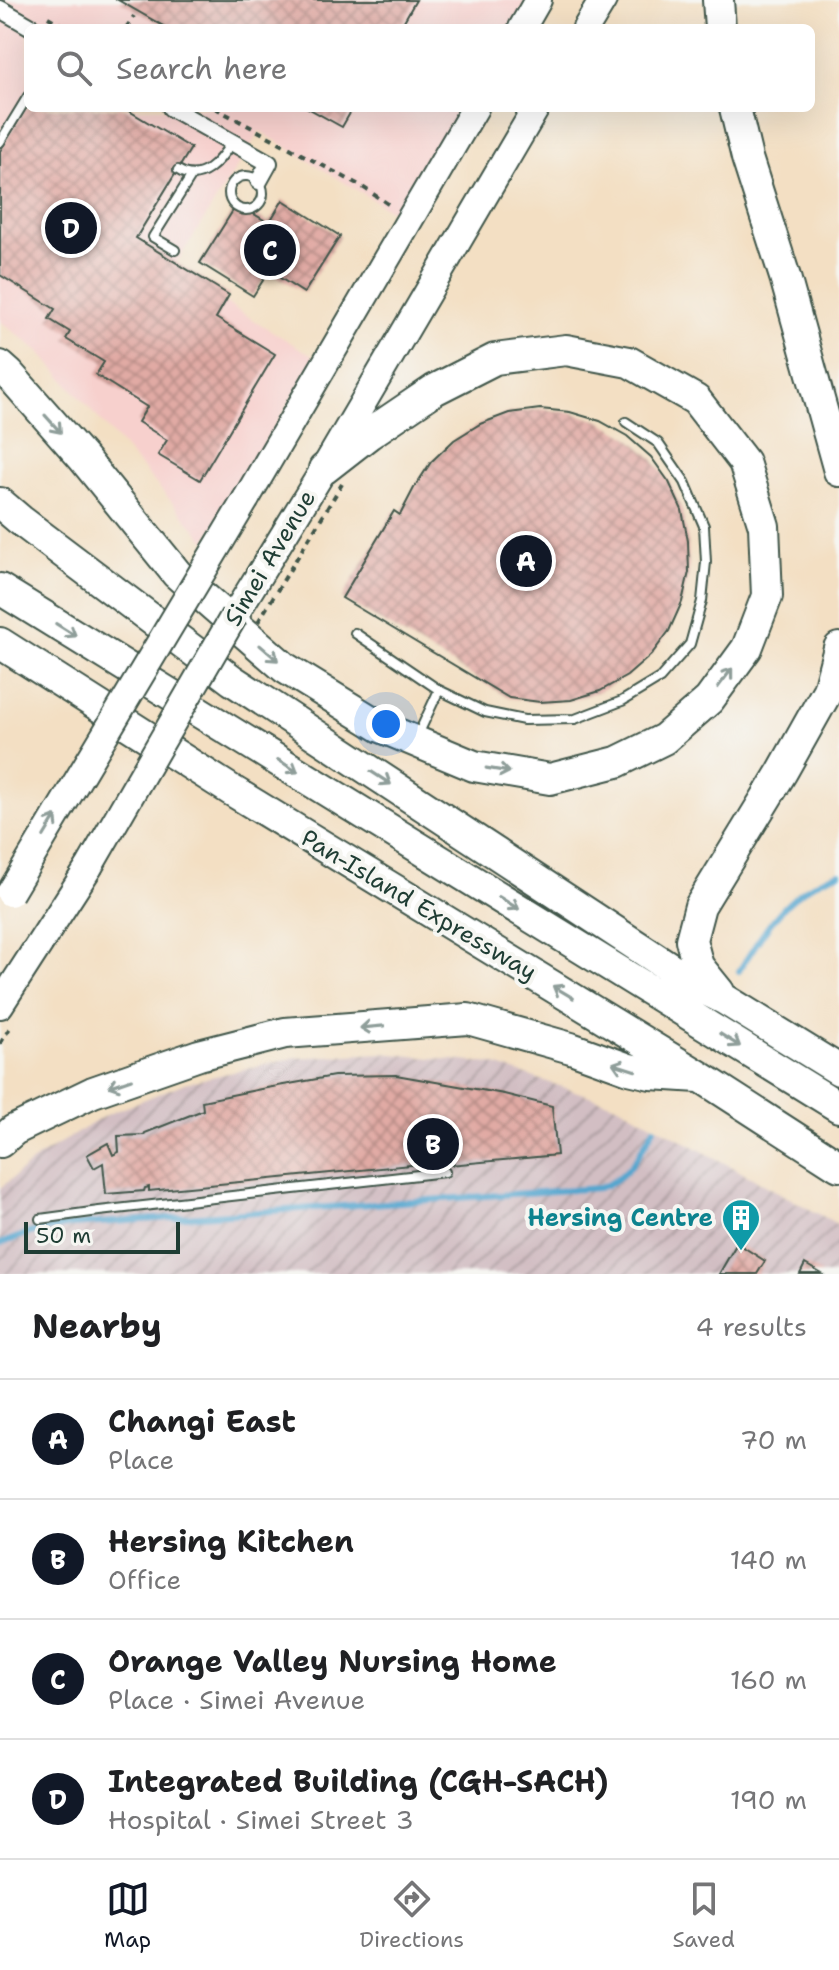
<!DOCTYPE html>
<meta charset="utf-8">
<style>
:root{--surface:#fff;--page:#f6f6f6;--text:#202124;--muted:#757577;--line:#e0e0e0;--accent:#111827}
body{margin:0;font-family:"Shantell Sans",sans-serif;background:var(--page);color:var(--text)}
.scale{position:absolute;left:24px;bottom:20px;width:156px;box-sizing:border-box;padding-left:8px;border:4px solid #1f3d34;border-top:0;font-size:22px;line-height:28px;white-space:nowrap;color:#1f3d34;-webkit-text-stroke:6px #f6f6f2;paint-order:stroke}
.you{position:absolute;left:386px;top:724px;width:28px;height:28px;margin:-20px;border:6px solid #fff;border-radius:50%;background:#1a73e8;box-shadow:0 0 0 12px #1a73e833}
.badge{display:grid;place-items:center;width:52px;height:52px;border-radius:50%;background:var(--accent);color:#fff;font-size:26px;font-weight:700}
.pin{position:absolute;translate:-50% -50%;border:4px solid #fff;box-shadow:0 2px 8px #0006}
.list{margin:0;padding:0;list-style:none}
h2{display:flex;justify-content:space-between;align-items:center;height:104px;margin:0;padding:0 32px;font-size:34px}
h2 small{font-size:26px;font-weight:400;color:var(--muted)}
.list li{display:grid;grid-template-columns:52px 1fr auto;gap:24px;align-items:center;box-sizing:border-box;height:120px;padding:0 32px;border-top:2px solid var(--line)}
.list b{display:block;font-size:30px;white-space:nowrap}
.list p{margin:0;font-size:26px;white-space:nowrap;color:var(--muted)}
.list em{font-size:26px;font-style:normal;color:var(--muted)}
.icon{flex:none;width:44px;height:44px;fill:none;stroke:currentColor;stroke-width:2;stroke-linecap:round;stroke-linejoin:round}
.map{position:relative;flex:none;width:839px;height:1274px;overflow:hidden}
.search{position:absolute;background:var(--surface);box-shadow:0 8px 32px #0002;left:24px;right:24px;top:24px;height:88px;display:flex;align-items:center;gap:20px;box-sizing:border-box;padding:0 28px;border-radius:12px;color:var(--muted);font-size:30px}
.sheet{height:584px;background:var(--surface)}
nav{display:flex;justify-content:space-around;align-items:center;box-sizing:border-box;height:112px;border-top:2px solid var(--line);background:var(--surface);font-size:22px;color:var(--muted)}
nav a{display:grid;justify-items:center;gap:4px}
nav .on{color:var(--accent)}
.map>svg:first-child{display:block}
.built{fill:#f7d0cd}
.industrial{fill:url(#industrial-furrows)}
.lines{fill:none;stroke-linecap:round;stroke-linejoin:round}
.stream{stroke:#55a6cf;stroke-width:6}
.building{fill:url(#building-cross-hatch)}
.service-casing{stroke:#3f5549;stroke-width:12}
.minor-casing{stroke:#3f5549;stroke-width:20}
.primary-casing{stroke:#3f5549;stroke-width:30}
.motorway-casing{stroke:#3f5549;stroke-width:34}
.path{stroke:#3f5549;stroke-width:4;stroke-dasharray:6 6;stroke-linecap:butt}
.service{stroke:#fff;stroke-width:8}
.minor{stroke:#fff;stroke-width:16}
.primary{stroke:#fff;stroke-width:26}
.motorway{stroke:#fff;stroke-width:30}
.primary-bridge-casing{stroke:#3f5549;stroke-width:30;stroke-linecap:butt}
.path-bridge{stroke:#3f5549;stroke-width:4;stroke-dasharray:6 6;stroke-linecap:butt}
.primary-bridge{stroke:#fff;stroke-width:26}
.oneway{stroke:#8f9e9a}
.labels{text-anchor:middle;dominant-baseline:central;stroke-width:8;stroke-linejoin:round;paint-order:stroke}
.street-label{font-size:24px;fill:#1f3d34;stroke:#f6f6f2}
.culture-label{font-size:24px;font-weight:bold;fill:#0d838f;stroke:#f6f6f2;text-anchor:end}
</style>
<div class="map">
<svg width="839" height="1274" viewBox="0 0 839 1274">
<defs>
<pattern id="industrial-furrows" width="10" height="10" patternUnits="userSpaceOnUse" patternTransform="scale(2)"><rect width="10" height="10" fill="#d2bec3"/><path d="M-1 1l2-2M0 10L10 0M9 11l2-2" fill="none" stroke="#aa9c9f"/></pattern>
<pattern id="building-cross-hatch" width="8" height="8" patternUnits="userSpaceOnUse" patternTransform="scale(2)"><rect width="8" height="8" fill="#e1aaa4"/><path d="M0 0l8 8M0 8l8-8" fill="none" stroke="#b68c86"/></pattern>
</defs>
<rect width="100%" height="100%" fill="#f6f6f2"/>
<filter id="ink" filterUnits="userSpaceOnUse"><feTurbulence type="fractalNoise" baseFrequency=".0125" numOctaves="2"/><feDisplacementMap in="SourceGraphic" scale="16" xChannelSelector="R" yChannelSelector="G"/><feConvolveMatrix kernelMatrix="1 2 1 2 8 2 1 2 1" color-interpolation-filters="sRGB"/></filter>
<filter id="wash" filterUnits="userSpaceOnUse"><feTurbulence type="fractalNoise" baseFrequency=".006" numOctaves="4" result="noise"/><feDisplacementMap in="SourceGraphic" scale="32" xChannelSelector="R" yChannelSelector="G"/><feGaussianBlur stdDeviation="1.8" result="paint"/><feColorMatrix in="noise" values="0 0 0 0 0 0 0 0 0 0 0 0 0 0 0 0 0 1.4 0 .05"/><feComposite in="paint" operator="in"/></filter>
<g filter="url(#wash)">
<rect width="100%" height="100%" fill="#f3dfc3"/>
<path class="built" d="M0,0H528L512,28H28V108H465L401,217L260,131L172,270L316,358L206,541L40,352L0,321Z"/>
<path class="industrial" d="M382,1053L493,1064L617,1105L839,1225V1274H0V1188L40,1156L106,1115L185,1083L293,1058Z"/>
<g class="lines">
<path class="stream" d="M739,971C766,928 788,889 839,873
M0,1244L29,1233L71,1225L598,1188C628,1180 640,1153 654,1128"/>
</g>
<g id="blocks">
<path class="building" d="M118,0H416L400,28H167Z
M26,108H124L191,148L136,238L229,295L216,318L275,354L200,480L158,455L167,440L138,422L147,407L96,375L104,362L66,339L70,332L49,319L55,309L0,275V151Z
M308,108H353L342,127Z
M283,200L340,236L304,293L269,271L253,296L200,263L237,204L269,223Z
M540,409L570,412L600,421L627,436L651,457L669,482L682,510L688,541L689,572L682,602L669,631L651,655L627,676L600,691L571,700L540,702L509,698L342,598L394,511L400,515L414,488L431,462L454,440L480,424L509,413Z
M396,1075L504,1094L552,1106L557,1155L450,1165V1161L149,1191V1187L145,1188L144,1191L106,1194L103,1163L94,1168L87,1155L108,1143L113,1155L119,1152L118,1136L144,1135L145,1133L203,1110L202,1101L261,1089L334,1076Z
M737,1243L765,1261L757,1274H719Z
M805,1264L822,1274H800Z"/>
</g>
</g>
<g filter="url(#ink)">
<use href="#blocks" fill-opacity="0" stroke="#3f5549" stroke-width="2"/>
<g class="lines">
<defs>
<path id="service" d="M0,142L28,96
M178,170C201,185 220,161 231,143
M229 193a17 17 0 1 1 34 0a17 17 0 1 1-34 0Z
M175,250L153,237L192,175
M355,633L439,690L485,712L524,720L575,719L622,701L660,678L690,644L702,601L706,562L704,526L685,482L658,443L626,422
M417,737L439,690
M40,1219L99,1211L445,1172"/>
<path id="minor" d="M0,9L33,28
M171,108L269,163L259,181"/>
<path id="primary" d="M522,28L538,0
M586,28L603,0
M246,499L475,108
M234,616L324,469L536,108
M0,1005L89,867"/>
<path id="motorway" d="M718,0L720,28
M735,108L747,158L785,277L839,471
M0,366L9,374L83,458L177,574L285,668L381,727L474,766L550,779L617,762L664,739L709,700L747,648L767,596L764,526L744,462L696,400L629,362L566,350L495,359L434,390L369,434L324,469
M0,503L20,520L232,680L698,986L724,999L839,1070
M0,589L839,1107
M0,643L231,790L701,1077L839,1166
M719,992L698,966L691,940L700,906L782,772L828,690L839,648
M0,1142L14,1130L93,1092L199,1055L285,1033L468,1019L571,1048L629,1069L651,1074L699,1077"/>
</defs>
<use href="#service" class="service-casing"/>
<use href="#minor" class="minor-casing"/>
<use href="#primary" class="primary-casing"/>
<use href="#motorway" class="motorway-casing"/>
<path class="path" d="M48,17L67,28
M126,28L134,16
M215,108L361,186L391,206
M0,1044L11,1026"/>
<use href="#service" class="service"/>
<use href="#minor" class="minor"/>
<use href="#primary" class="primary"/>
<use href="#motorway" class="motorway"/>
<defs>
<path id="primary-bridge" d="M89,867L234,616
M10,893L246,499"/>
</defs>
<use href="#primary-bridge" class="primary-bridge-casing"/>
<path class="path-bridge" d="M258,622L342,484"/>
<use href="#primary-bridge" class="primary-bridge"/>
</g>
<defs><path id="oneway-shaft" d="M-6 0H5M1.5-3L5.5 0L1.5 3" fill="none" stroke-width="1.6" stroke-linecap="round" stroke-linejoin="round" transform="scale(2)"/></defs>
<g class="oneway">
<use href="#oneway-shaft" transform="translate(53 424) rotate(48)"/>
<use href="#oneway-shaft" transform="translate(66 630) rotate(32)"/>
<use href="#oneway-shaft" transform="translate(269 653) rotate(41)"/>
<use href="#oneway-shaft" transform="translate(725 678) rotate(-53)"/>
<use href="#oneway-shaft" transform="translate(288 766) rotate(32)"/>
<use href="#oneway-shaft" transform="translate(498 770) rotate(9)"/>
<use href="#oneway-shaft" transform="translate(381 778) rotate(33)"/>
<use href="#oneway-shaft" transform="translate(50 826) rotate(-59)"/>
<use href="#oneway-shaft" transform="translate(509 903) rotate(32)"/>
<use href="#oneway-shaft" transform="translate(563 992) rotate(-149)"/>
<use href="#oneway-shaft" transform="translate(372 1027) rotate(175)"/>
<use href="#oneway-shaft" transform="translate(730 1040) rotate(32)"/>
<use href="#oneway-shaft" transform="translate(624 1067) rotate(-162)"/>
<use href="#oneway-shaft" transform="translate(120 1083) rotate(161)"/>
</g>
</g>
<defs>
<symbol id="building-pin" viewBox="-11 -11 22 30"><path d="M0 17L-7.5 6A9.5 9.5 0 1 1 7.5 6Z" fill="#0f9aa8" stroke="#f6f6f2"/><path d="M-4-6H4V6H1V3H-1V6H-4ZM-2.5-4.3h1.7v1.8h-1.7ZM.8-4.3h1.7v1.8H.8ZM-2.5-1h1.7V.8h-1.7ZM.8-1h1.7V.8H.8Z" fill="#fff"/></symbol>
</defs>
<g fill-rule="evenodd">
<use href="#building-pin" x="719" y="1196" width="44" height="60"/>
</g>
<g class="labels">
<g class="street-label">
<text transform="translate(270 558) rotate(-59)">Simei Avenue</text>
<text transform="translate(419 905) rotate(31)">Pan-Island Expressway</text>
</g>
<g class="culture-label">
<text x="713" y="1218">Hersing Centre</text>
</g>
</g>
</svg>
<div class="scale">50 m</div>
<div class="you"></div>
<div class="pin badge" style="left:526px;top:561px">A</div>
<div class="pin badge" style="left:433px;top:1144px">B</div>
<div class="pin badge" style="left:270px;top:250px">C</div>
<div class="pin badge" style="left:71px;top:228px">D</div>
<div class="search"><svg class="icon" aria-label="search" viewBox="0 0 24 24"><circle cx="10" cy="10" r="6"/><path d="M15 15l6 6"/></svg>Search here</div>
</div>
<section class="sheet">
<h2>Nearby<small>4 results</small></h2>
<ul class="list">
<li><span class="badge">A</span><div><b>Changi East</b><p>Place</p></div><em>70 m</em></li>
<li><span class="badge">B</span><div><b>Hersing Kitchen</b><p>Office</p></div><em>140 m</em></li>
<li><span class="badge">C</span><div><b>Orange Valley Nursing Home</b><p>Place · Simei Avenue</p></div><em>160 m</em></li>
<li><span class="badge">D</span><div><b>Integrated Building (CGH-SACH)</b><p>Hospital · Simei Street 3</p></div><em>190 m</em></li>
</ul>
</section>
<nav>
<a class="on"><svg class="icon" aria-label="map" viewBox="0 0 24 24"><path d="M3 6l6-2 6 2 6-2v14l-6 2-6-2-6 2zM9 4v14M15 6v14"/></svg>Map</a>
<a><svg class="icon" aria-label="directions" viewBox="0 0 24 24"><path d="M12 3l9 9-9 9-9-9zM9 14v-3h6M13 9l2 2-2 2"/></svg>Directions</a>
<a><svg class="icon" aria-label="saved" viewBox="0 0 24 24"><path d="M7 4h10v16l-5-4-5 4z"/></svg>Saved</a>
</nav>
